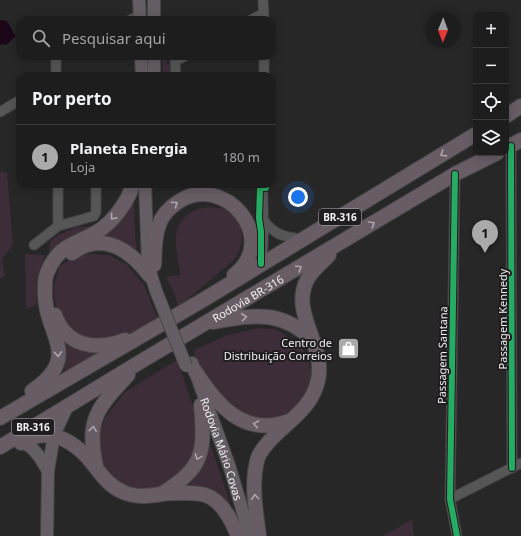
<!DOCTYPE html>
<html lang="pt">
<meta charset="utf-8">
<style>
:root{--surface:#1e1d1e;--page:#262627;--text:#f1f3f6;--muted:#a1a2a4;--line:#3c3b3c;--accent:#abaaab}
body{margin:0;font-family:"Noto Sans",sans-serif;background:var(--page);color:var(--text)}
.controls{position:absolute;right:12px;top:12px;display:grid;overflow:hidden;border-radius:8px;box-shadow:0 2px 10px #0003}
.controls button{width:36px;height:36px;display:grid;place-items:center;padding:0;border:0;border-bottom:1px solid var(--line);background:var(--surface);color:var(--text);font:20px sans-serif}
.compass{position:absolute;left:425px;top:12px;width:36px;height:36px;border-radius:50%;background:var(--surface);box-shadow:0 2px 10px #0003;rotate:181deg}
.you{position:absolute;left:298px;top:197px;width:14px;height:14px;margin:-10px;border:3px solid #fff;border-radius:50%;background:#1a73e8;box-shadow:0 0 0 6px #1a73e833}
.badge{display:grid;place-items:center;width:26px;height:26px;border-radius:50%;background:var(--accent);color:#111;font-size:13px;font-weight:700}
.pin{position:absolute;translate:-50% -33px;filter:drop-shadow(0 1px 2px #0008)}
.pin::after{content:'';position:absolute;top:21px;width:14px;height:12px;background:inherit;clip-path:polygon(0 0,100% 0,50% 100%)}
.list{margin:0;padding:0;list-style:none}
h2{display:flex;justify-content:space-between;align-items:center;height:52px;margin:0;padding:0 16px;font-size:17px}
h2 small{font-size:13px;font-weight:400;color:var(--muted)}
.list li{display:grid;grid-template-columns:26px 1fr auto;gap:12px;align-items:center;box-sizing:border-box;height:64px;padding:0 16px;border-top:1px solid var(--line)}
.list b{display:block;font-size:15px;white-space:nowrap}
.list p{margin:0;font-size:13px;white-space:nowrap;color:var(--muted)}
.list em{font-size:13px;font-style:normal;color:var(--muted)}
.icon{flex:none;width:22px;height:22px;fill:none;stroke:currentColor;stroke-width:2;stroke-linecap:round;stroke-linejoin:round}
.map{position:relative;flex:none;width:521px;height:536px;overflow:hidden}
.search{position:absolute;background:var(--surface);box-shadow:0 2px 10px #0003;left:16px;top:16px;width:260px;height:44px;display:flex;align-items:center;gap:10px;box-sizing:border-box;padding:0 14px;border-radius:12px;color:var(--muted);font-size:15px}
.panel{position:absolute;background:var(--surface);box-shadow:0 2px 10px #0003;left:16px;top:72px;width:260px;height:116px;border-radius:12px}
.map>svg:first-child{display:block}
.green{fill:#3d2d39}
.water{fill:#1b0718}
.lines{fill:none;stroke-linecap:round;stroke-linejoin:round}
.minor-casing{stroke:#464546;stroke-width:11}
.major-casing{stroke:#464546;stroke-width:14}
.highway-casing{stroke:#464546;stroke-width:16}
.minor{stroke:#575657;stroke-width:9}
.major{stroke:#645d63;stroke-width:12}
.highway{stroke:#685d65;stroke-width:14}
.major-bridge-casing{stroke:#464546;stroke-width:14;stroke-linecap:butt}
.major-bridge{stroke:#645d63;stroke-width:12}
.cycleway-casing{stroke:#1f1d1f;stroke-width:8}
.cycleway{stroke:#26ab63;stroke-width:6}
.oneway{stroke:#ada6ac}
.labels{text-anchor:middle;dominant-baseline:central;stroke-width:4;stroke-linejoin:round;paint-order:stroke}
.shield{fill:#1f1d1f;stroke:#b3b1b3;stroke-width:1}
.shield-label{font-size:10px;font-weight:bold;fill:#f2f0f2}
.street-label{font-size:11px;fill:#f2f0f2;stroke:#1f1d1f}
.poi-label{font-size:11px;fill:#f2f0f2;stroke:#1f1d1f;text-anchor:end}
</style>
<div class="map">
<svg width="521" height="536" viewBox="0 0 521 536">
<rect width="100%" height="100%" fill="#282728"/>
<path class="green" d="M162,56H169L166,62L173,69L172,76H163Z
M0,172L7,173L13,244L2,260L5,276L0,279Z
M134,201L135,236L137,254L100,241L114,229Z
M209,207L226,209C230,214 238,220 240,226C245,238 240,252 233,261L178,307L175,295L166,277L181,275C174,244 168,212 209,207Z
M99,226L54,253L49,254L50,242L55,237L76,227Z
M25,254L45,255L43,262L38,275L36,305L26,309Z
M92,254L109,255L127,265L144,285L158,320C146,329 128,338 113,341C105,342 77,337 71,332C60,321 53,303 54,287C55,280 58,273 59,266L75,257Z
M259,328L275,329L301,345L312,371L311,388L301,412L278,421L246,418L227,405L195,371L194,350L228,335Z
M59,329L106,351L65,374L64,354Z
M177,360L197,417V456L178,477L161,487L146,491L121,487L104,470L97,441L105,418L125,392Z
M208,437L236,521L186,489C201,470 206,461 208,437Z
M412,520L414,536H382Z"/>
<path class="water" d="M0,20L7,21L16,37C11,39 10,43 5,45L3,44L0,45Z"/>
<g class="lines">
<defs>
<path id="minor" d="M263,0L264,20
M130,20L140,15
M251,20L264,13
M56,56V76
M176,76L175,61L185,56
M264,76V56
M0,112L20,100
M511,146L512,468
M455,174L450,499L457,536
M58,184V226
M264,221C276,236 285,237 303,239
M34,245L58,226L94,216L96,212V184
M261,264C266,238 262,211 263,184
M450,499L521,463"/>
<g id="major">
<path d="M139,0L140,20"/>
<path d="M154,0V20"/>
<path d="M141,56L142,76"/>
<path d="M154,56V76"/>
<path d="M145,184L148,265L156,291"/>
<path id="s1" d="M192,363L229,465L250,536"/>
<path d="M23,442C36,449 41,459 48,471"/>
<path d="M47,536L48,471L54,435L67,407"/>
</g>
<g id="highway">
<path d="M506,116L521,106"/>
<path d="M506,148L521,140"/>
<path d="M72,253C103,230 131,251 150,276"/>
<path d="M154,265C155,252 154,237 159,225C162,215 169,208 178,202C224,171 281,239 234,275"/>
<path d="M55,315C66,347 97,351 125,340"/>
<path d="M213,322C254,315 280,309 313,340"/>
<path d="M195,371C217,405 244,438 289,421"/>
<path d="M32,391C85,355 42,334 45,288C45,283 45,278 47,273C58,245 74,245 97,232C113,222 128,202 133,184"/>
<path d="M0,418L203,300L476,134"/>
<path d="M21,443C27,440 32,437 38,436C62,431 83,450 96,468C104,478 111,487 123,492C136,498 149,496 162,494C168,493 174,493 180,493C188,493 197,492 205,495C222,500 232,521 238,536"/>
<path id="s2" d="M0,447L140,362L455,174L497,153"/>
<path d="M96,466C86,420 97,408 128,375"/>
<path d="M163,493C204,467 205,452 201,405"/>
<path d="M259,536C256,512 251,485 257,461C258,455 262,450 266,445C284,423 312,410 318,380C326,346 290,313 307,280C312,270 322,263 329,255"/>
</g>
</defs>
<use href="#minor" class="minor-casing"/>
<use href="#major" class="major-casing"/>
<use href="#highway" class="highway-casing"/>
<use href="#minor" class="minor"/>
<use href="#major" class="major"/>
<use href="#highway" class="highway"/>
<defs>
<path id="major-bridge" d="M156,291L186,366"/>
</defs>
<use href="#major-bridge" class="major-bridge-casing"/>
<use href="#major-bridge" class="major-bridge"/>
<defs>
<path id="cycleway" d="M511,146L512,468
M455,174L450,499L457,536
M261,264V232L259,218L260,188H266V184"/>
</defs>
<use href="#cycleway" class="cycleway-casing"/>
<use href="#cycleway" class="cycleway"/>
</g>
<defs><path id="oneway-chevron" d="M-2-3.5L2.5 0L-2 3.5" fill="none" stroke-width="1.6" stroke-linecap="round" stroke-linejoin="round"/></defs>
<g class="oneway">
<use href="#oneway-chevron" transform="translate(443 154) rotate(148)"/>
<use href="#oneway-chevron" transform="translate(175 204) rotate(-36)"/>
<use href="#oneway-chevron" transform="translate(113 217) rotate(130)"/>
<use href="#oneway-chevron" transform="translate(372 224) rotate(-31)"/>
<use href="#oneway-chevron" transform="translate(299 268) rotate(-31)"/>
<use href="#oneway-chevron" transform="translate(244 317) rotate(-7)"/>
<use href="#oneway-chevron" transform="translate(58 354) rotate(87)"/>
<use href="#oneway-chevron" transform="translate(256 424) rotate(-169)"/>
<use href="#oneway-chevron" transform="translate(93 429) rotate(-83)"/>
<use href="#oneway-chevron" transform="translate(198 457) rotate(110)"/>
<use href="#oneway-chevron" transform="translate(255 497) rotate(-94)"/>
</g>
<defs>
<symbol id="shop-square" viewBox="-11 -11 22 22"><rect x="-9" y="-9" width="18" height="18" rx="4" fill="#abaaab" stroke="#1f1d1f"/><path d="M-5-2.5h2.3a2.7 3.5 0 0 1 5.4 0H5L5.5 6h-11ZM-1.5-2.5h3a1.5 2.3 0 0 0-3 0Z" fill="#fff"/></symbol>
</defs>
<g fill-rule="evenodd">
<use href="#shop-square" x="336" y="336" width="25" height="25"/>
</g>
<g class="labels">
<g class="shield">
<rect x="319" y="209" width="42" height="16" rx="3"/>
<rect x="12" y="419" width="42" height="16" rx="3"/>
</g>
<g class="shield-label">
<text x="340" y="217">BR-316</text>
<text x="33" y="427">BR-316</text>
</g>
<g class="street-label">
<text stroke="none"><textPath href="#s2" startOffset="289">Rodovia BR-316</textPath></text>
<text transform="translate(502 319) rotate(-90)">Passagem Kennedy</text>
<text transform="translate(442 355) rotate(-89)">Passagem Santana</text>
<text stroke="none"><textPath href="#s1" startOffset="91">Rodovia Mário Covas</textPath></text>
</g>
<g class="poi-label">
<text x="332" y="342">Centro de<tspan x="332" dy="13">Distribuição Correios</tspan></text>
</g>
</g>
</svg>
<div class="controls">
<button>+</button>
<button>−</button>
<button><svg class="icon" aria-label="locate" viewBox="0 0 24 24"><circle cx="12" cy="12" r="6"/><path d="M12 2v4M12 18v4M2 12h4M18 12h4"/></svg></button>
<button><svg class="icon" aria-label="layers" viewBox="0 0 24 24"><path d="M12 4l9 5-9 5-9-5zM3 14l9 5 9-5"/></svg></button>
</div>
<svg class="compass" viewBox="-18 -18 36 36"><path d="M0-13l5 13h-10z" fill="#e53935"/><path d="M0 13l5-13h-10z" fill="#a1a2a4"/></svg>
<div class="you"></div>
<div class="pin badge" style="left:485px;top:253px">1</div>
<div class="search"><svg class="icon" aria-label="search" viewBox="0 0 24 24"><circle cx="10" cy="10" r="6"/><path d="M15 15l6 6"/></svg>Pesquisar aqui</div>
<section class="panel">
<h2>Por perto<small></small></h2>
<ul class="list">
<li><span class="badge">1</span><div><b>Planeta Energia</b><p>Loja</p></div><em>180 m</em></li>
</ul>
</section>
</div>
